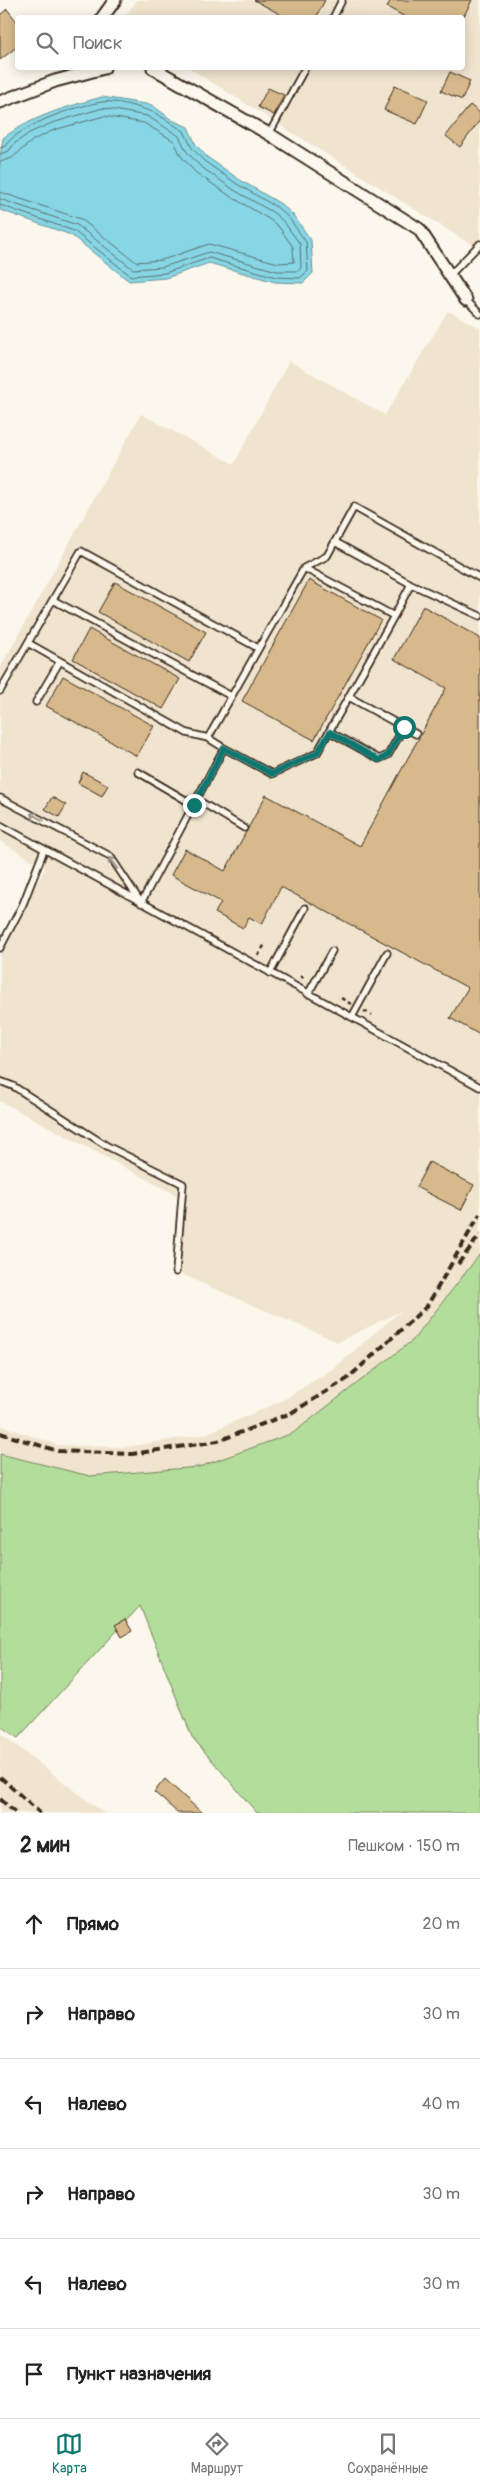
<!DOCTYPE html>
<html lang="ru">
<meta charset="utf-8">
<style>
:root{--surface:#fff;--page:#f6f6f6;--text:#222;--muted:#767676;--line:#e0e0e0;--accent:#0f766e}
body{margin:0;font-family:Pangolin,sans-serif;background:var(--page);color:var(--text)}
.stop{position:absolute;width:15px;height:15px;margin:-11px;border:4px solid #0f766e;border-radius:50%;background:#fff}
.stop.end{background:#0f766e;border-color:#fff;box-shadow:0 1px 5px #0008}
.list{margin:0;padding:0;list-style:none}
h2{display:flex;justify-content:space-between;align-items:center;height:65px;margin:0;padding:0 20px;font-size:21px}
h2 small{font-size:16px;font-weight:400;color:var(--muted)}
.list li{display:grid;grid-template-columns:32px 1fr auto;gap:15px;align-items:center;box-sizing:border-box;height:90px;padding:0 20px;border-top:1px solid var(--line)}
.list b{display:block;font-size:19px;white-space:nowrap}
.list em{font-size:16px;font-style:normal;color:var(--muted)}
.icon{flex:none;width:28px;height:28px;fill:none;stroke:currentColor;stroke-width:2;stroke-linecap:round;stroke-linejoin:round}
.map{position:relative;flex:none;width:480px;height:1813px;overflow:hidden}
.search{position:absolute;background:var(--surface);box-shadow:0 2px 12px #0003;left:15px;right:15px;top:15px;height:55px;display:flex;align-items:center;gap:12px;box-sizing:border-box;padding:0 18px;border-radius:5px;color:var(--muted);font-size:19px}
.sheet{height:605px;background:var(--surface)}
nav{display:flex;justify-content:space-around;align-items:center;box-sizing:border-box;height:70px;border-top:1px solid var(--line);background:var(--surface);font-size:14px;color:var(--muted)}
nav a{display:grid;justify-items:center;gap:2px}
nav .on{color:var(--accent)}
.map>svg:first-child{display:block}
.built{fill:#f0e4cf}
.green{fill:#b2dd9a;stroke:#76845c}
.water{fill:#87d6e5;stroke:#699195}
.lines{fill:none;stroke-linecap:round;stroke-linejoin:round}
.shore{stroke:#596f6e;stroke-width:1}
.building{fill:#d7b98b;stroke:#3b2a1e}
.service-casing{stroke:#3b2a1e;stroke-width:9}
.minor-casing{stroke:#3b2a1e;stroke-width:15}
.path{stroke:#3b2a1e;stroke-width:2.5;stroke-dasharray:4 4;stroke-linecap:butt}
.service{stroke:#fbf7ec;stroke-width:5.5}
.minor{stroke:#fbf7ec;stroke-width:11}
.rail{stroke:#3b2a1e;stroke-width:4;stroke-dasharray:8 4;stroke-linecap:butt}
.oneway{stroke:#9b9085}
.route{stroke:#0f766e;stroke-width:6}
</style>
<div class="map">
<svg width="480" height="1813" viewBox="0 0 480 1813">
<rect width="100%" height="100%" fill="#fbf7ec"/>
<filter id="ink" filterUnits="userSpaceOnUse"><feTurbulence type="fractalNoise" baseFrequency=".02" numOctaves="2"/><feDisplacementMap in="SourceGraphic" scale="10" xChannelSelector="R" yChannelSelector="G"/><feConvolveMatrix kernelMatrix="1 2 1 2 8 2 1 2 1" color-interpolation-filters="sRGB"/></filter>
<g filter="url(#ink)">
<path class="built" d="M137,0H480V250L189,68H462V18H124Z
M448,311L480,328V1254L413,1340L293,1433L199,1467L90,1476L0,1454V1425L58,1445L126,1447L206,1434L285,1399L331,1370L401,1311L338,1342L176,1272L182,1198L0,1101V955L45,868L0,841V668L141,414L234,464L289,361L385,415Z
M0,1733L104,1813H0Z"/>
<path class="green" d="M480,1254V1813H257L192,1737L140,1606L18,1738L0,1726V1454L90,1476L199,1467L293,1433L413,1340Z"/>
<path class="water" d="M102,97L152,105L172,120L188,127L196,145L207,157L240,180L281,204L293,215L311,240L313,273L303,283L275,282L209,263L166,278L129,281L71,235L0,210V157L3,138C33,116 66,107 102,97Z"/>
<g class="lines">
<path class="shore" d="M0,148L5,146C20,125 75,106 102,102C115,100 134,106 147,110C158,113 173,125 184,131L192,148L204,161L237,184L278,208L289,218L306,242L308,271L300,278L276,277L209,258L165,273L131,276L74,231L0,205
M0,154L9,151L14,144L29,133L52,123L103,108L147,116L179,136L187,152L200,166L234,190L274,213L284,222L300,244L301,268L298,271H277L209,252L163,267L133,269L77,225L0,199
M0,162L12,158L33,140L54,130L104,116L144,123L174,141L181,156L195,172L230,196L269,219L279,227L293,247L294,262L278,263L209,244L162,260L136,262L81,219L0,192"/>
</g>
<path class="building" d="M254,0H325L316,18H287Z
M391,0H472L463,18H407L387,7Z
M7,9L18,23V46L0,60V15Z
M450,72L470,81L462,100L441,91Z
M395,85L428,100L417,124L384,110Z
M268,88L284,95L274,115L258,107Z
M470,105L480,113V120L460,147L446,136Z
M309,580L381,620L314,740L242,701Z
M115,582L206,632L189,662L98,612Z
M423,606L480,638V1035L450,1018L468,988L281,887L262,924L249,917L243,928L215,913L221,902L171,875L185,849L225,871L266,795L360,846L446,688L394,659Z
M89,629L180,679L163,709L73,659Z
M63,676L154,726L137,756L46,706Z
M83,772L108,785L102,796L78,783Z
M52,797L66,805L59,817L45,809Z
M429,1162L474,1185L461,1210L416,1187Z
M125,1619L132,1631L122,1637L115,1625Z
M165,1779L202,1813H178L154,1792Z"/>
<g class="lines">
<defs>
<path id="service" d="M333,18L342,0
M269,134L305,68
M450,275L480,244
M466,300L480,314
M335,542L411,584L394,616
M304,568L327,556L354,507L480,578
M411,584L480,616
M53,600L231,696
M28,643L187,733L208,738
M0,691L81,551L258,648
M349,697L416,734
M36,702L60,661
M330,732L379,759L388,755L404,727
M138,772L194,805
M0,798L110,856L140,901
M196,799L244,828
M0,825L480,1087
M141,903L224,748L272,774L317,753L394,616L304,568L208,738L224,748
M0,948L23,904L44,850
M270,973L305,908
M308,994L332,951
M352,1017L387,953
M0,1081L13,1086L107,1146L183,1184L176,1272"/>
<path id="minor" d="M102,18L115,0
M153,68L269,134L419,229L466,300
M0,102L55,81L104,68"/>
</defs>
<use href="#service" class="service-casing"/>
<use href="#minor" class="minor-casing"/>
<path class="path" d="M258,956L265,944
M300,976L306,979
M341,998L351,1004
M364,1011L372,1015"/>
<use href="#service" class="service"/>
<use href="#minor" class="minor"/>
<path class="rail" d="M458,1264L480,1235
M0,1433L58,1451L132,1454L218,1441L291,1413L347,1379L427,1306L480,1214
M0,1777L40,1813
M0,1799L16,1813"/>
</g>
<defs><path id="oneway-shaft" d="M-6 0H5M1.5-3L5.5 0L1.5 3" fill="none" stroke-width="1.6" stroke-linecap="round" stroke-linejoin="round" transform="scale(1.25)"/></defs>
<g class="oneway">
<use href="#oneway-shaft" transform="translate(37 817) rotate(-152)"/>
<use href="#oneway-shaft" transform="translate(113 863) rotate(-126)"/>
</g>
</g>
<g class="lines" filter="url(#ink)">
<path class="route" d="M194,805L224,748L272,774L317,753L330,732L379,760L388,755L404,727"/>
</g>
</svg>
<div class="stop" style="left:404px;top:727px"></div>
<div class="stop end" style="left:194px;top:805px"></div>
<div class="search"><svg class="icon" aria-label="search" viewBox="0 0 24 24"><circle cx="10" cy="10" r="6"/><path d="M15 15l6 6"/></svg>Поиск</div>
</div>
<section class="sheet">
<h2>2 мин<small>Пешком · 150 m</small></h2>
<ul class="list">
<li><svg class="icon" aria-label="ahead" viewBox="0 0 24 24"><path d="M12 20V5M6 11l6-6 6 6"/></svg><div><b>Прямо</b></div><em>20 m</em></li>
<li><svg class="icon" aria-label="right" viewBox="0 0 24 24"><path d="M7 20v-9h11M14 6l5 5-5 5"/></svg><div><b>Направо</b></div><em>30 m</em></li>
<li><svg class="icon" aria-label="left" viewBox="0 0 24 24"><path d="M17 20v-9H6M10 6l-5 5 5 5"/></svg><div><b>Налево</b></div><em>40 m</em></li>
<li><svg class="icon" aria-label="right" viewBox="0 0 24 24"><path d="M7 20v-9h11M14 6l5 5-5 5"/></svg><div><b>Направо</b></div><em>30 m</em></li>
<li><svg class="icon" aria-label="left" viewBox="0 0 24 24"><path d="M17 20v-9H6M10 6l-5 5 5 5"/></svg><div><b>Налево</b></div><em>30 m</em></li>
<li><svg class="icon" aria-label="arrive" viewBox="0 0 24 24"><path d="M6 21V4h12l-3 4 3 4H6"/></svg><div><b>Пункт назначения</b></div></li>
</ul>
</section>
<nav>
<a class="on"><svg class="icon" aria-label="map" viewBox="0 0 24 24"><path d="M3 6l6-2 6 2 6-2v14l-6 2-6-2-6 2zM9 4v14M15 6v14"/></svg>Карта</a>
<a><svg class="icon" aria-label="directions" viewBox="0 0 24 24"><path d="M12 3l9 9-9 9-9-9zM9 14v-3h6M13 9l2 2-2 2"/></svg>Маршрут</a>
<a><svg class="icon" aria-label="saved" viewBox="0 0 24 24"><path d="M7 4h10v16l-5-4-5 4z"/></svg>Сохранённые</a>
</nav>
